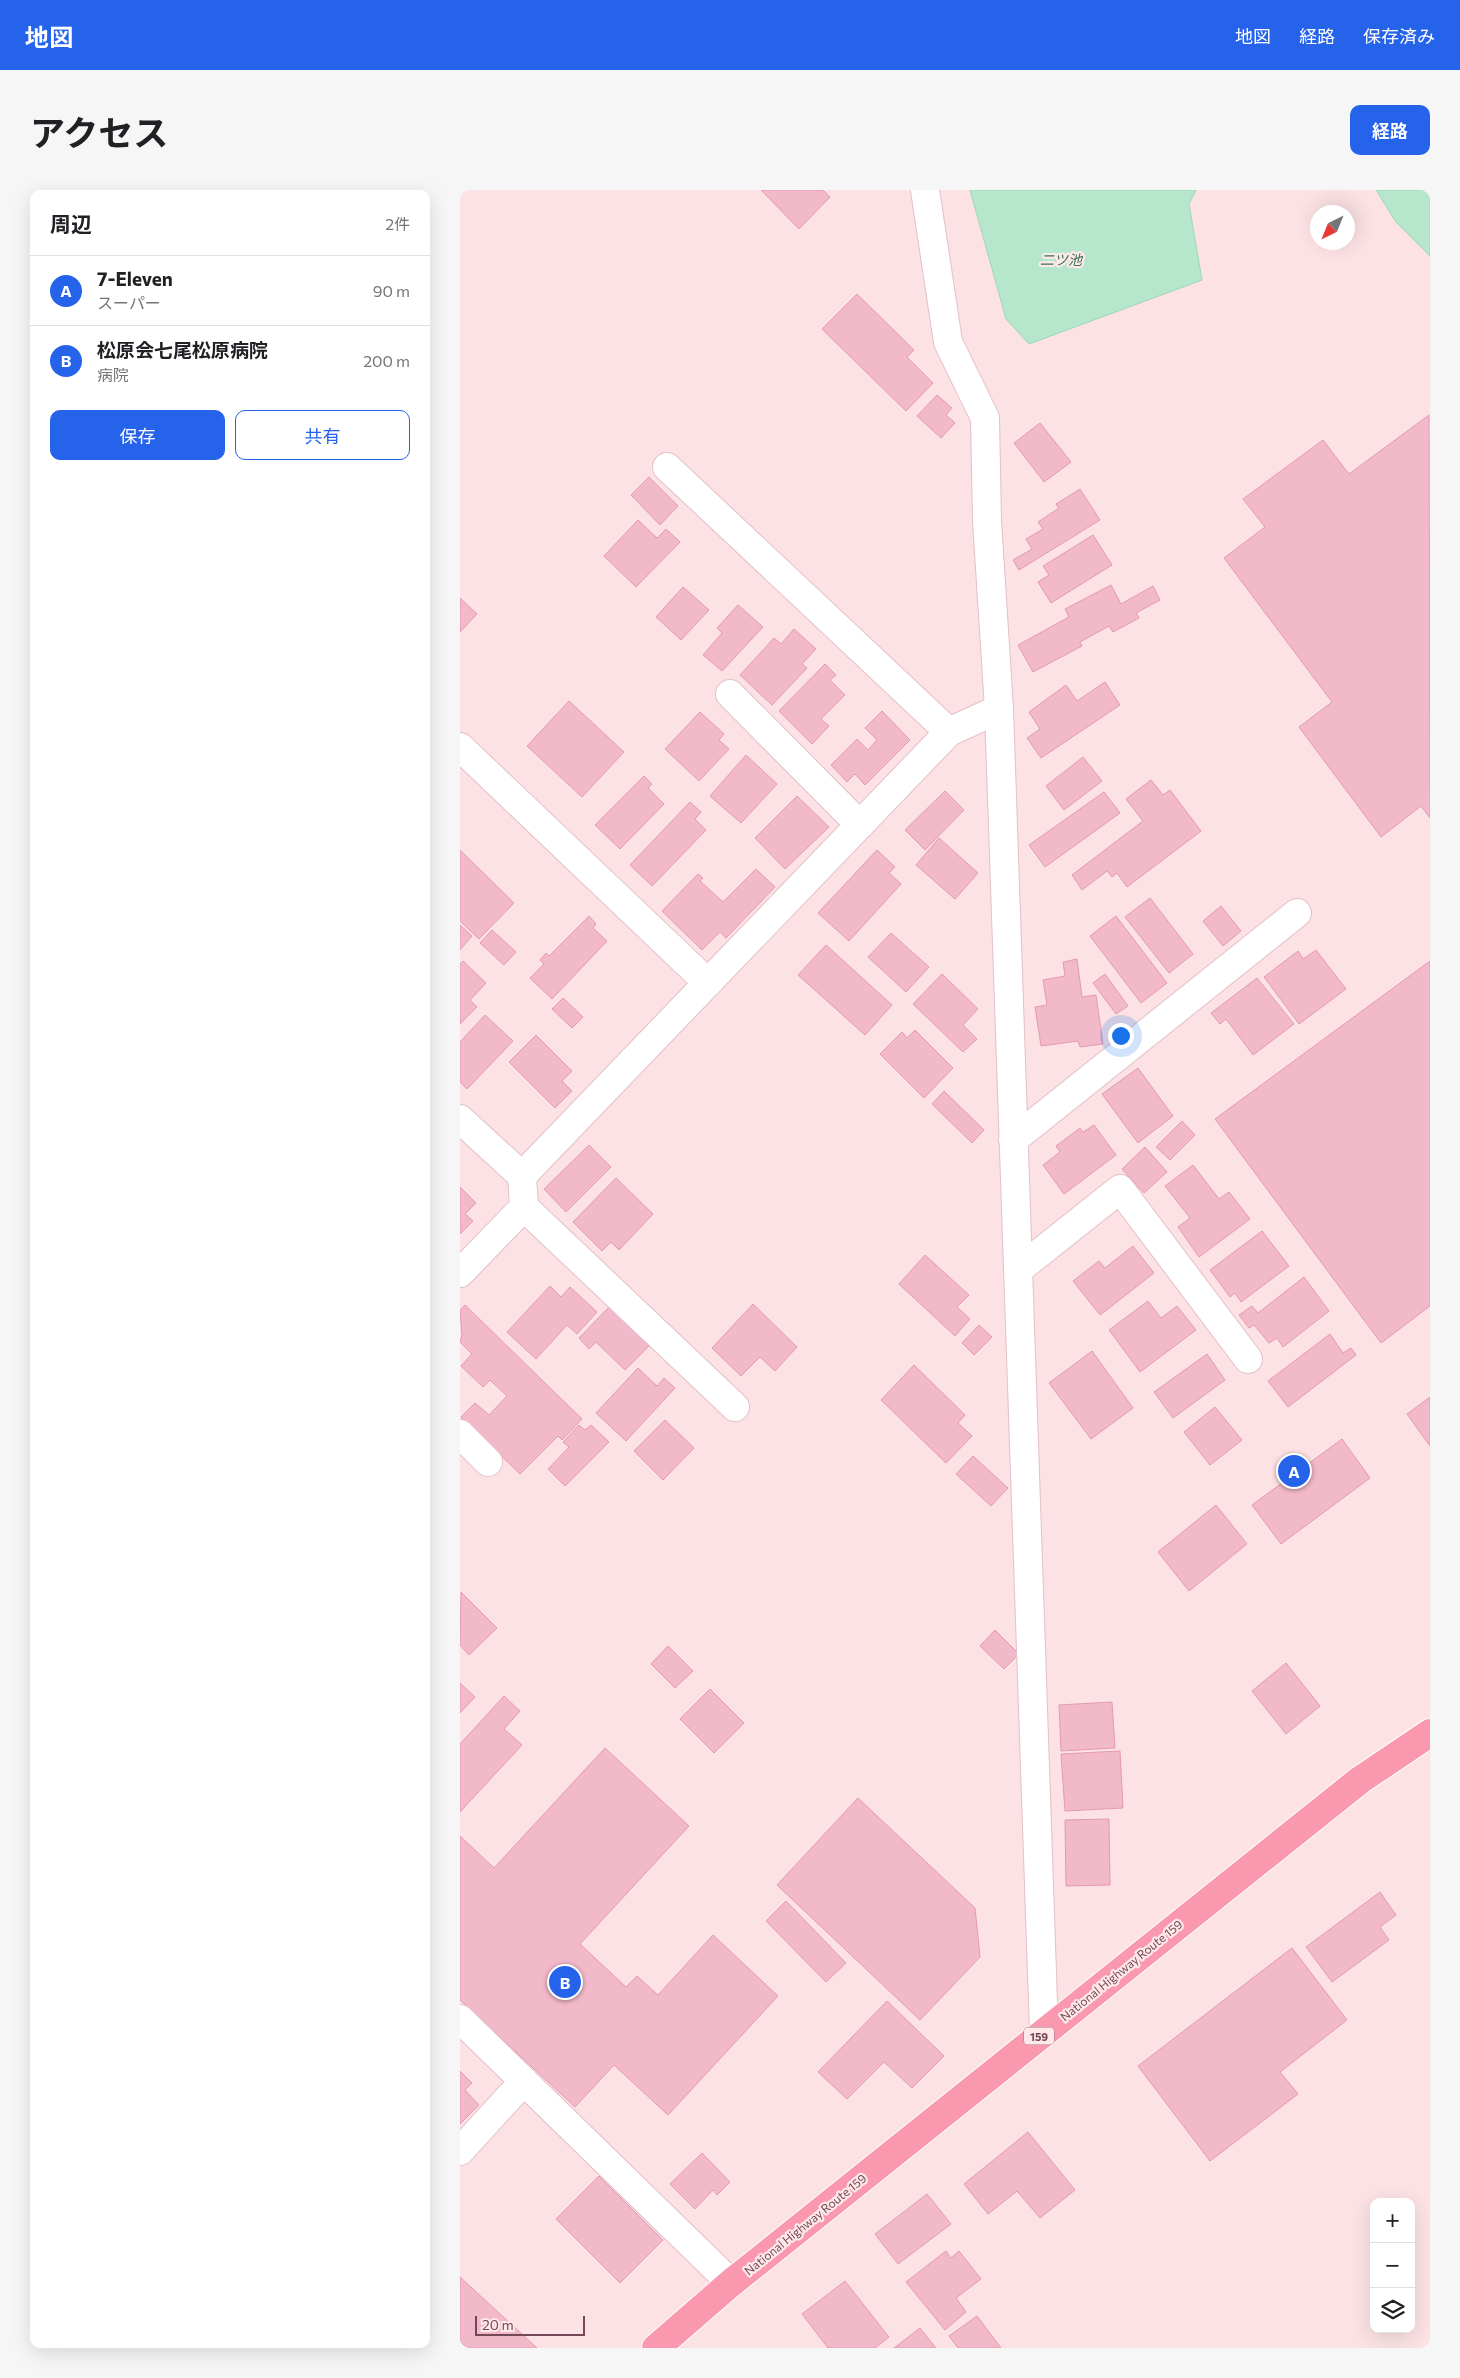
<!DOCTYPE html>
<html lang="ja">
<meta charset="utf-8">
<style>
:root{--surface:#fff;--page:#f6f6f6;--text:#202124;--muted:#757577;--line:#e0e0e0;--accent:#2563eb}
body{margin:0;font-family:Commissioner,"Noto Sans JP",sans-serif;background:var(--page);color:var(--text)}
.controls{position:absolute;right:15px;bottom:15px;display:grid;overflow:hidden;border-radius:10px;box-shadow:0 5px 20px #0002}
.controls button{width:45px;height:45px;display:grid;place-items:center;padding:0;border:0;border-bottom:1px solid var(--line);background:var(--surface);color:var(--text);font:25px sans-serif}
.compass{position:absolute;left:850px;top:15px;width:45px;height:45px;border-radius:50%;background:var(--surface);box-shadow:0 5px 20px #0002;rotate:223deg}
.scale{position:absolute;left:15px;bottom:12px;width:110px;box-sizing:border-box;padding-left:5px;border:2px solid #744857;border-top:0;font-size:14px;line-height:18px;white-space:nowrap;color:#744857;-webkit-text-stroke:4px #ffe8ea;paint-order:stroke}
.you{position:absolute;left:660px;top:845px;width:18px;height:18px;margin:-12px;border:4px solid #fff;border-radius:50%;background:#1a73e8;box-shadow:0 0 0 8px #1a73e833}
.badge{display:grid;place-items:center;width:32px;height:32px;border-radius:50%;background:var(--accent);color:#fff;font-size:16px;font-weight:700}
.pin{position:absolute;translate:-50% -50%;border:2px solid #fff;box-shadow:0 1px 5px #0006}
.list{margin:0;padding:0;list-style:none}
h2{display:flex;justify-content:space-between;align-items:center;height:65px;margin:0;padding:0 20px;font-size:21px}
h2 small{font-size:16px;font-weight:400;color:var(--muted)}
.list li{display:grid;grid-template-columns:32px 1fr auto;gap:15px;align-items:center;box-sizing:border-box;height:70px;padding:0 20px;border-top:1px solid var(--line)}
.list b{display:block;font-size:19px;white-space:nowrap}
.list p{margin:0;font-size:16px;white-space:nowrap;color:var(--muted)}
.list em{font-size:16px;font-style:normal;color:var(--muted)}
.actions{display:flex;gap:10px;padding:15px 20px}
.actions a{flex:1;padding:11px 0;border:1px solid var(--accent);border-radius:10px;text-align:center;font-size:18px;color:var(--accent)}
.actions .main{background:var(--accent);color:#fff}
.icon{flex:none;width:28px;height:28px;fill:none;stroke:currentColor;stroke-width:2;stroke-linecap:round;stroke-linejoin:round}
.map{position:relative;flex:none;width:970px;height:2158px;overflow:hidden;border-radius:10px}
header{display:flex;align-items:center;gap:30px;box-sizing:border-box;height:70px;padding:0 25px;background:var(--accent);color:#fff}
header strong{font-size:24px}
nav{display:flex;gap:28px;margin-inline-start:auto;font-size:18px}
.intro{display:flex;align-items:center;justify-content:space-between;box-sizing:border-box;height:120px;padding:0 30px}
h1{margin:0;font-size:35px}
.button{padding:12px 22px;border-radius:10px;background:var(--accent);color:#fff;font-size:18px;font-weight:700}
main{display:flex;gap:30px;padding:0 30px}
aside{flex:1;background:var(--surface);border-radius:10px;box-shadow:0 5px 20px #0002}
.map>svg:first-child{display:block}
.water{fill:#b6e6cc;stroke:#9cd8b8}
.building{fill:#f2b9ca;stroke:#e599b0}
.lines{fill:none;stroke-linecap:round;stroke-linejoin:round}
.minor-casing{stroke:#e3c0c7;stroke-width:30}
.trunk-casing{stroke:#fff;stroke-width:30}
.minor{stroke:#fff;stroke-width:28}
.trunk{stroke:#fa98b0;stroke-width:28}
.labels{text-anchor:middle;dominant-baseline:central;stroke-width:4.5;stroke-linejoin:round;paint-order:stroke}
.shield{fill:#ffe8ea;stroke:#9e7883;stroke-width:1}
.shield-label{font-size:11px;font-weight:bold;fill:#744857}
.street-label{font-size:12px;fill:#744857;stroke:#ffe8ea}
.water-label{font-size:14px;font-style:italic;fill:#397355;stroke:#ffe8ea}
</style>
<header>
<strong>地図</strong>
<nav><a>地図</a><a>経路</a><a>保存済み</a></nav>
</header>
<div class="intro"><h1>アクセス</h1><a class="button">経路</a></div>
<main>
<aside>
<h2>周辺<small>2件</small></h2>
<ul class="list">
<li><span class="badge">A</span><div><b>7-Eleven</b><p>スーパー</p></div><em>90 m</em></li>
<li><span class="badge">B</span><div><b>松原会七尾松原病院</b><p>病院</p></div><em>200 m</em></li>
</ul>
<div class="actions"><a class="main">保存</a><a>共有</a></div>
</aside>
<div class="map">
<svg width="970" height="2158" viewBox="0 0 970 2158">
<rect width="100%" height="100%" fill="#fce2e4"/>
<path class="water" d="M510,0H736L729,14L742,90L569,154L546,129Z
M916,0H970V66L936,32Z"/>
<path class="building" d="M301,0H363L370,7L339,39Z
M397,104L454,160L447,167L473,193L446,221L362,139Z
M477,205L492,218L486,225L495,233L481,248L457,226Z
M969,225L970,628L961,616L921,647L839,537L872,512L764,368L805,337L783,309L863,250L889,284Z
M580,233L611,272L584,292L554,253Z
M189,287L218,316L200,335L171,305Z
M620,299L640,330L559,380L553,370L572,359L566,349L583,339L578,332L599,318L596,314Z
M178,330L197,348L206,339L220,352L176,397L144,366Z
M633,345L652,375L591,413L578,392L589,385L583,376Z
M651,395L661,414L693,396L700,410L676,423L679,428L653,442L649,436L620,452L622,456L573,482L558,455L609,427L605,419Z
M223,397L249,420L221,450L196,427Z
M0,408L17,424L0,442Z
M278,415L303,437L262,481L243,465L262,443L257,438Z
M334,439L356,459L342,474L347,478L312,515L280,485L314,448L321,454Z
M365,474L376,485L370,490L385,505L361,529L369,536L352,554L319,521Z
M645,492L660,515L581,568L567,548L580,539L569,522L606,495L617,511Z
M109,511L164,562L122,607L67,556Z
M422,521L450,550L405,595L395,584L387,592L371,575L397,549L408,560L417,550L405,538Z
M240,522L264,544L259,550L269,559L239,591L205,559Z
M286,565L317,594L281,633L250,606Z
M623,567L642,591L604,620L586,596Z
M184,586L192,594L188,598L204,614L160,659L135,635Z
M691,590L703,605L710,600L741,641L667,697L657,683L652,687L647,681L622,700L612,685L683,631L666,609Z
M485,601L504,620L465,660L445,640Z
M644,602L660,623L585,677L569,655Z
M337,606L369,637L325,679L295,648Z
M230,612L241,622L235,629L246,640L192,696L170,675Z
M479,648L518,683L495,709L456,675Z
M0,660L54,713L19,749L0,731Z
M417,660L435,677L429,683L441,694L389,751L358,723Z
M296,679L315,697L266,748L260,742L242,760L202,721L238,684L243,688L240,691L263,712Z
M690,708L733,764L709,783L665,727Z
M761,716L781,741L763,756L743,731Z
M129,726L136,734L133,738L147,751L92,809L70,788L84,774L80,770L86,763L89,766Z
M656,726L707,793L681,813L630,746Z
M0,735L12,746L0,760Z
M32,740L56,762L44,775L20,753Z
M431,743L469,777L446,802L408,767Z
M366,755L432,815L405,845L338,785Z
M856,760L886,799L839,834L804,787L838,761L843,769Z
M617,769L622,807L636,805L643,854L620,857L618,851L581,856L575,817L587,815L583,790L605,786L603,772Z
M3,771L26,793L10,810L17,817L0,834V774Z
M970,771V1116L921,1153L755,929Z
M482,784L518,819L503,835L517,849L503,862L453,814Z
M645,784L668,816L656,824L633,793Z
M797,788L834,834L793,865L766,829L760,834L751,823Z
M103,808L123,827L112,838L92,819Z
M25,825L53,851L7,899L0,892V852Z
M455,840L493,878L464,908L420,864L442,842L447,848Z
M76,845L112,881L102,891L112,901L95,918L49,872Z
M678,878L713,926L678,953L642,904Z
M484,901L524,940L512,953L472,914Z
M722,931L735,945L710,970L696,957Z
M634,935L656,965L604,1004L583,975L600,962L596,956L620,938L623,942Z
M129,955L151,977L106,1022L84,999Z
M685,957L707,982L684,1003L662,979Z
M733,975L759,1009L769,1002L790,1029L739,1067L718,1037L730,1028L705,996Z
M156,988L193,1024L159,1060L151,1052L142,1061L113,1032Z
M0,997L16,1013L5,1024L13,1031L0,1044Z
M802,1041L829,1076L781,1112L775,1103L770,1107L750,1080Z
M673,1056L694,1083L640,1125L613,1091L639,1071L645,1078Z
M465,1065L509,1105L497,1117L510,1129L495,1146L439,1094Z
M844,1087L869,1121L823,1157L817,1148L809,1153L794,1135L789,1138L779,1125L792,1116L798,1123Z
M90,1096L101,1107L110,1097L137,1122L117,1144L107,1135L76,1169L47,1142Z
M688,1111L701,1128L717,1116L736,1140L680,1182L649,1140Z
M293,1114L337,1157L315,1181L300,1167L281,1186L252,1158Z
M5,1115L122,1229L102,1250L98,1246L60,1284L1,1227L15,1213L29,1225L47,1206L30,1190L23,1197L1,1176L12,1164L0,1152L2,1145L0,1120Z
M149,1117L189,1156L165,1180L136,1152L129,1159L119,1148Z
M519,1135L532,1147L514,1165L502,1153Z
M870,1144L883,1163L891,1158L896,1165L828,1217L808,1191Z
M632,1161L673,1218L631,1249L589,1193Z
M747,1164L765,1190L713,1228L694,1202Z
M454,1175L505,1225L498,1233L512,1246L486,1273L421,1210Z
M178,1178L197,1196L204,1188L215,1198L166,1251L136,1223Z
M970,1207V1256L947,1224Z
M755,1217L782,1250L750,1275L724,1242Z
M205,1230L234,1258L203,1290L174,1261Z
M119,1235L125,1240L131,1235L149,1252L105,1296L88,1279L109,1257L103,1252Z
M882,1249L910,1288L821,1354L792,1315Z
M513,1266L548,1298L531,1316L496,1284Z
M756,1315L787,1354L729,1401L698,1362Z
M1,1402L37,1438L9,1465L0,1455Z
M535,1440L559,1464L544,1479L520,1456Z
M208,1456L233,1481L215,1498L191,1474Z
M826,1473L860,1516L826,1544L792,1501Z
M0,1493L15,1507L0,1523Z
M250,1499L284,1533L254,1563L220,1529Z
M44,1506L60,1521L44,1539L62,1555L0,1622V1554Z
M652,1512L655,1558L601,1561L599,1515Z
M145,1558L229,1636L120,1754L166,1797L177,1786L198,1805L253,1745L318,1806L208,1925L154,1875L115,1917L0,1810V1646L34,1678Z
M660,1561L663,1618L605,1621L601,1564Z
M398,1608L515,1718L520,1767L460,1830L317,1695Z
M649,1629L650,1695L606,1696L605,1630Z
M920,1702L936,1725L920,1737L929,1750L872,1792L846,1757Z
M326,1711L386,1773L366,1792L306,1731Z
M832,1758L887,1830L820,1882L838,1904L750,1971L678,1876Z
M427,1811L484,1866L452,1898L424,1872L387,1909L358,1882Z
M0,1881L12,1893L5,1900L19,1915L0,1934Z
M568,1942L615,2000L580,2028L557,2001L528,2024L504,1994Z
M242,1963L270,1992L257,2005L253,2000L235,2019L210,1994Z
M139,1986L203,2050L160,2093L96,2029Z
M467,2004L491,2034L438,2074L415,2044Z
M486,2061L491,2068L499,2061L521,2089L496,2108L506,2122L485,2140L446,2092Z
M0,2087L77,2158H7L0,2152Z
M385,2091L429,2147L415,2158H368L342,2124Z
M517,2126L541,2158H498L489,2146Z
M460,2138L476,2158H434Z"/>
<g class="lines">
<defs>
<path id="minor" d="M465,0L488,152L525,228L527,331L539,519L584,1842
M207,277L489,542
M270,504L400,635
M0,557L248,793
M0,929L62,986L64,1017L0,1083
M553,950L837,723
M62,986L489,542L539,519
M64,1017L275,1217
M558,1080L660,999L788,1169
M0,1244L28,1272
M0,1829L271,2093
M0,1961L64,1891"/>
<path id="trunk" d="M196,2158L271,2093L900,1590L970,1543"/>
</defs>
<use href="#minor" class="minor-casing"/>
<use href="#trunk" class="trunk-casing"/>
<use href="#minor" class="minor"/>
<use href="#trunk" class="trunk"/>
</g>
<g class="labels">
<rect class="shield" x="564" y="1837.5" width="30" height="17" rx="4"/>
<g class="shield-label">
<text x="579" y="1846">159</text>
</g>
<g class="street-label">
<text transform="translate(661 1780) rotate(-39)">National Highway Route 159</text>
<text transform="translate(345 2034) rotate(-39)">National Highway Route 159</text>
</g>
<g class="water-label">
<text x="601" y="69">二ツ池</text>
</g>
</g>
</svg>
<div class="controls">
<button>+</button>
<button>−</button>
<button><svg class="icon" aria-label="layers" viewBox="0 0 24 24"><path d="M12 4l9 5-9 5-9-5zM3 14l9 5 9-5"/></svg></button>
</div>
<svg class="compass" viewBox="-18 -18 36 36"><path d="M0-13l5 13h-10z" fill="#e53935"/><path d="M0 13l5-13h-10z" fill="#757577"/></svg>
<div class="scale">20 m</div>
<div class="you"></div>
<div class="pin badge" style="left:834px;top:1281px">A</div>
<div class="pin badge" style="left:105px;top:1792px">B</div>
</div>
</main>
